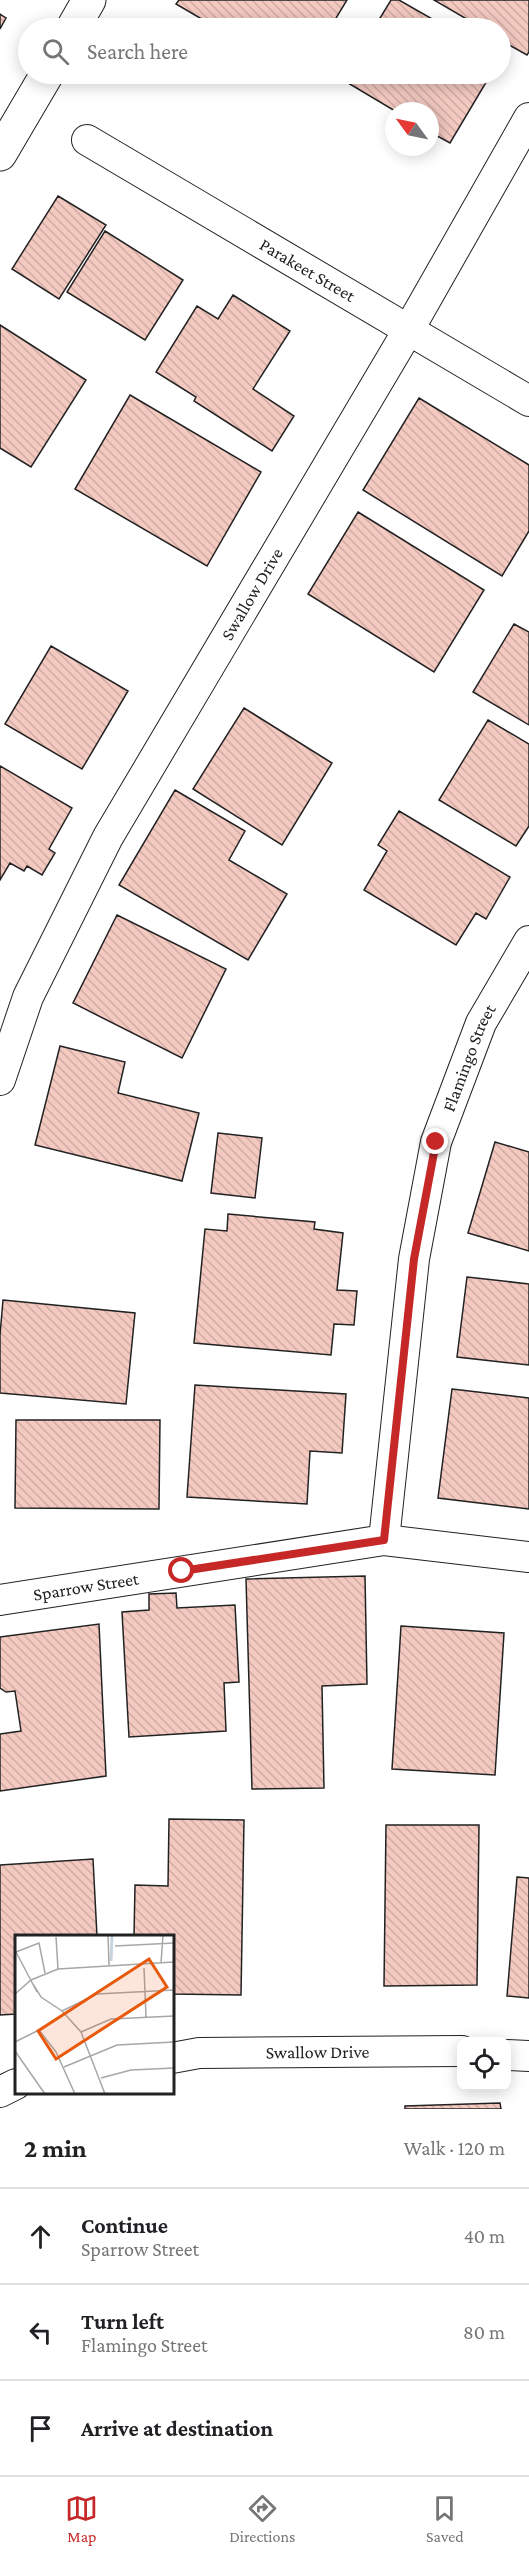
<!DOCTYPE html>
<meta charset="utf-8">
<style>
:root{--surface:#fff;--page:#f6f6f6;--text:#202124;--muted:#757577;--line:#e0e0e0;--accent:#c62828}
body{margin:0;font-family:"Crimson Pro",serif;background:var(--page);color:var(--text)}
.controls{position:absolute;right:18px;bottom:18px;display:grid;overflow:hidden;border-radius:12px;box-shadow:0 3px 15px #0003}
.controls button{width:54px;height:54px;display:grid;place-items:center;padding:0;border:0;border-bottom:2px solid var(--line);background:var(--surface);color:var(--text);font:30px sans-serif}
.compass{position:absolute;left:385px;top:102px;width:54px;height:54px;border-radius:50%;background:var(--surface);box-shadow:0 3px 15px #0003;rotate:303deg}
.stop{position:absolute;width:18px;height:18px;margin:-14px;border:4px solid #c62828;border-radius:50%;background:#fff}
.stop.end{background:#c62828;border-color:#fff;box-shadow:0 2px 6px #0008}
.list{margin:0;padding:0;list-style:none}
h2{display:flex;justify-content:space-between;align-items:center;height:78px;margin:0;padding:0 24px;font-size:26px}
h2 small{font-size:20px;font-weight:400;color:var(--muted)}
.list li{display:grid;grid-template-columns:39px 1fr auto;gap:18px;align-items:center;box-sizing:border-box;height:96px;padding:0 24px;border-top:2px solid var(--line)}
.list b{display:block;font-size:22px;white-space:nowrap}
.list p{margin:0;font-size:20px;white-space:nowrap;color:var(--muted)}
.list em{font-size:20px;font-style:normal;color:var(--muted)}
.icon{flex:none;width:33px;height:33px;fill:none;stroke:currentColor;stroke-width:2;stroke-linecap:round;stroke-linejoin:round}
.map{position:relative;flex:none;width:529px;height:2109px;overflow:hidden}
.search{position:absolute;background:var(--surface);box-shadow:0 3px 15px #0003;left:18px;right:18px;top:18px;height:66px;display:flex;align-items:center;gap:15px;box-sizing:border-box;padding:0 21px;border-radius:33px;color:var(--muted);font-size:22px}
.sheet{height:366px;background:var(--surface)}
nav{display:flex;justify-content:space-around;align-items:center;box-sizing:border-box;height:84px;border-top:2px solid var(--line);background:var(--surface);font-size:16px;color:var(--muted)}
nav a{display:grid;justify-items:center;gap:3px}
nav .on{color:var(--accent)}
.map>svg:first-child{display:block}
.building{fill:url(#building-back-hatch);stroke:#222;stroke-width:1.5}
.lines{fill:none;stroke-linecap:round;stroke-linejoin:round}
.street-casing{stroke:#222;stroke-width:32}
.secondary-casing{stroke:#222;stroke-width:35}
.street{stroke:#fff;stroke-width:30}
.secondary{stroke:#fff;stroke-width:33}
.route{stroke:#c62828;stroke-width:8}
.labels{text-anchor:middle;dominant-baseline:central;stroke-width:4.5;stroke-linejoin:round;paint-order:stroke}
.street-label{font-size:18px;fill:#222;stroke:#fff}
.inset-river{fill:none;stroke:#c7d3dd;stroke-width:3}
.inset-road{fill:none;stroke:#a7a7a7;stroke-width:1.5}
.view{fill:#e8590c;fill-opacity:0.15;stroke:#e8590c;stroke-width:3}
.inset-edge{fill:none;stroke:#222;stroke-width:3}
</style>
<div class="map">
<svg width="529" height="2109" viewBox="0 0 529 2109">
<defs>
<pattern id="building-back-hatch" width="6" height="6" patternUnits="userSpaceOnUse" patternTransform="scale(1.5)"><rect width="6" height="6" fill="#f3c9c0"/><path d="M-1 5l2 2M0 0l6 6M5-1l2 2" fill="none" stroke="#d0aca5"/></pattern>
</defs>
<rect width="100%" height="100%" fill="#fff"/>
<path class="building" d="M179,0H347L330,28H217L176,4Z
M391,0H399L448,28H374Z
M434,0H529V52L527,55L500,40V28H482Z
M0,14L6,18L0,29Z
M347,74H491L450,143L430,132V111H395L343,80Z
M58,196L106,225L59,299L12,269Z
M105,231L183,280L145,340L67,292Z
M233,295L290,331L253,389L294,416L272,451L194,401L196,397L156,372L197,306L218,319Z
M0,325L86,380L31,467L0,448Z
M130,395L261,472L207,566L75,489Z
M419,398L529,465V531L502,576L363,490Z
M358,512L484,590L434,672L308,594Z
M514,624L529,632V725L473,692Z
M51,646L128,691L82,769L5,724Z
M244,708L332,763L282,845L193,789Z
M488,720L529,744V826L516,846L439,800Z
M0,766L72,808L49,849L55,853L42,875L27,866L24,871L10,863L0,880Z
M175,790L245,831L229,860L287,894L248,960L119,885Z
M399,811L510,877L486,919L476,913L456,945L364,890L387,851L378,845Z
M117,915L226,969L182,1058L73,1003Z
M60,1046L125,1062L118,1093L199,1113L182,1181L35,1145Z
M218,1133L262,1138L255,1198L211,1193Z
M495,1142L529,1152V1251L468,1233Z
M228,1214L315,1222L314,1229L343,1233L337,1290L357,1291L354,1325L334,1324L331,1355L194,1343L205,1229L227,1231Z
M467,1277L529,1284V1365L457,1357Z
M3,1300L135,1313L126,1404L0,1393V1335Z
M195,1385L346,1394L342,1453L310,1451L307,1504L187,1497Z
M452,1389L529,1398V1509L438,1498Z
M16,1420H160L159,1509L15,1508Z
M365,1576L367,1684L322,1686L324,1788L252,1789L246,1579Z
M176,1593L177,1608L235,1605L239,1682L224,1683L226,1731L129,1737L122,1612L149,1610V1594Z
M99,1624L106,1776L0,1791V1734L21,1731L15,1691L6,1692L0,1688V1637Z
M401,1626L504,1633L495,1775L392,1769Z
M169,1819L244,1820L241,1995L172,1994V1936H134L135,1885L168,1886Z
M386,1825H479L477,1985L384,1986Z
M93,1859L97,1936H16V2014L0,2015V1865Z
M517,1877L529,1878V1998L507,1996Z
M500,2103L501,2109H405V2106Z"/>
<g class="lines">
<defs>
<g id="street">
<path id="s1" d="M87,140L529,401"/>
<path id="s2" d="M0,1080L28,997L108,837L409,329L529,118"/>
<path id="s3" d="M384,1540L414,1259L436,1142L481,1023L529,941"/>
<path id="s4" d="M0,1600L384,1540L529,1557"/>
<path d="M506,2055L529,2056"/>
<path id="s5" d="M172,2058L199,2053L462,2051"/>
<path d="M0,2092L16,2084"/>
</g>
<path id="secondary" d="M73,28L89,0
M0,154L47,74"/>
</defs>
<use href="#street" class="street-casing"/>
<use href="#secondary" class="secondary-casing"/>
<use href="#street" class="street"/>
<use href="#secondary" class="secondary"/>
</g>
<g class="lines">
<path class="route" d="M182,1571L384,1540L414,1259L436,1142"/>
</g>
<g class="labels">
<g class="street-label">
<text stroke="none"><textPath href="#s1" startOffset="256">Parakeet Street</textPath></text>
<text stroke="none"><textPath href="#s2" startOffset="549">Swallow Drive</textPath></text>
<text stroke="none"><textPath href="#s3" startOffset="492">Flamingo Street</textPath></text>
<text stroke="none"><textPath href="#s4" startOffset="87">Sparrow Street</textPath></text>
<text stroke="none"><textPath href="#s5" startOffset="146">Swallow Drive</textPath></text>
</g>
</g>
<g transform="translate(15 1935)">
<rect width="159" height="159" fill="#fff"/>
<path class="inset-river" d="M96,26L97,0"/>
<path class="inset-road" d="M93,0L94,30M41,2L43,34M100,11L159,8M146,28L148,0M129,33L131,82M18,49L26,62L47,76L66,97L90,159M22,57L1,17L24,8L30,38M0,59L16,45L43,34L159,27M47,76L82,59L159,55M66,97L96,84L159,81M0,107L24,95L41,117L60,159M0,116L30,159M49,132L102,110L159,107M86,143L116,135L159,133"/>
<path class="view" d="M134,24L152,52L41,124L23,96Z"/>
<rect width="159" height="159" class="inset-edge"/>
</g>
</svg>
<div class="controls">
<button><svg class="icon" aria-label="locate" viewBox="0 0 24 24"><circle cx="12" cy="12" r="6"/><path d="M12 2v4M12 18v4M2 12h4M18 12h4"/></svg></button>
</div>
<svg class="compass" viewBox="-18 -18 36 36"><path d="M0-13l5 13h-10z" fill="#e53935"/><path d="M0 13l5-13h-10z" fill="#757577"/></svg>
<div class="stop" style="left:182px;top:1571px"></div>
<div class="stop end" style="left:436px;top:1142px"></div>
<div class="search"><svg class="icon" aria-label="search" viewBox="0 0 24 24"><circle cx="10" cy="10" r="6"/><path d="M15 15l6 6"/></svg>Search here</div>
</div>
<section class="sheet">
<h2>2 min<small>Walk · 120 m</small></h2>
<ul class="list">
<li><svg class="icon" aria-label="ahead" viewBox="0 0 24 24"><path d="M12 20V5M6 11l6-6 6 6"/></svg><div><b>Continue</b><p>Sparrow Street</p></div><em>40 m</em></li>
<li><svg class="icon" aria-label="left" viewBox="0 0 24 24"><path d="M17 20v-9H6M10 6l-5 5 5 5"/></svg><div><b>Turn left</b><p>Flamingo Street</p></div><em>80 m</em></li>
<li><svg class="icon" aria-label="arrive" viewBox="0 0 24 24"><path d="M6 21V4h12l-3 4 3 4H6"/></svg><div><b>Arrive at destination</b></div></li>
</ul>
</section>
<nav>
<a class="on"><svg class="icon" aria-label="map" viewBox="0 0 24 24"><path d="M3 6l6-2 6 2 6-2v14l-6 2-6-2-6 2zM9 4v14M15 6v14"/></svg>Map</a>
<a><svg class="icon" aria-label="directions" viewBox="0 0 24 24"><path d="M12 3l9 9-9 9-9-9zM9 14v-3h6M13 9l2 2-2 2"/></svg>Directions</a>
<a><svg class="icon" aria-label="saved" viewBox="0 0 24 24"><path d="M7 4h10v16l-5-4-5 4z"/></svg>Saved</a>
</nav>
